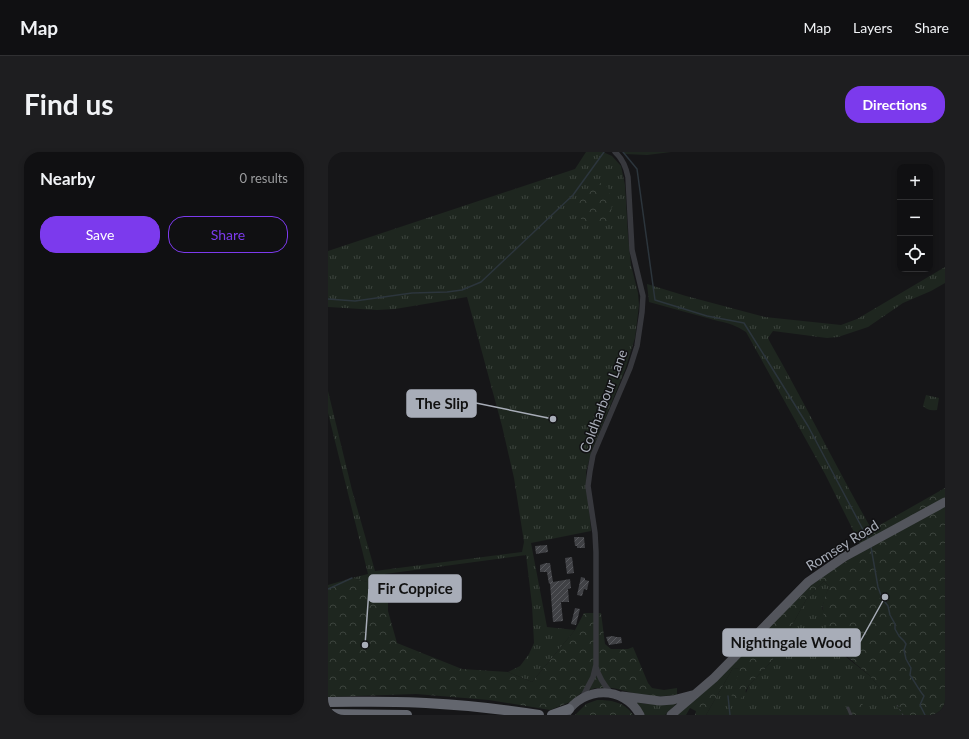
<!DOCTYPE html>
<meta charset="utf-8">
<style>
:root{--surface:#101012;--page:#1e1e20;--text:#f1f3f6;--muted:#9c9d9f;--line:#303032;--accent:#7c3aed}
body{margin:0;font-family:Lato,sans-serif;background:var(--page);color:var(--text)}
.controls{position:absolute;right:12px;top:12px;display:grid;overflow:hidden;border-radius:8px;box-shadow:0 2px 6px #0003}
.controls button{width:36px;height:36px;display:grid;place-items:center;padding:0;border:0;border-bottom:1px solid var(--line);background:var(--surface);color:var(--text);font:20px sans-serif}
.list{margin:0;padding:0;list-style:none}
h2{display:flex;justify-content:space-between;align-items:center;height:52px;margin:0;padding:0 16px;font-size:17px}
h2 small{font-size:13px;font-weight:400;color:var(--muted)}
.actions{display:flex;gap:8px;padding:12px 16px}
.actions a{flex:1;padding:9px 0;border:1px solid var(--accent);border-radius:16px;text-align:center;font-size:14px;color:var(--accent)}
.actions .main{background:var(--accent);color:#fff}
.icon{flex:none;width:22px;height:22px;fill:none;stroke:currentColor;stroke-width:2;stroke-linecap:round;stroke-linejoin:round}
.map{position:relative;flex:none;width:617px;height:563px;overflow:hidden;border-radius:16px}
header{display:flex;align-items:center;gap:24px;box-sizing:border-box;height:56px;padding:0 20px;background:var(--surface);border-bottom:1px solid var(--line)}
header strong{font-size:19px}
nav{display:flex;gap:22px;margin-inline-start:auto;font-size:14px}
.intro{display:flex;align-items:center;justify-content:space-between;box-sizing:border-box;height:96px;padding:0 24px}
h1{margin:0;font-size:28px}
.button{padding:10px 18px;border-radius:16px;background:var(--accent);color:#fff;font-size:14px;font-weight:700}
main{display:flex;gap:24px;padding:0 24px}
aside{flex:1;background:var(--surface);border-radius:16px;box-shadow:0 2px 6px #0003}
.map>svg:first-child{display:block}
.grass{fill:url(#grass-tufts)}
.forest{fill:url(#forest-crowns)}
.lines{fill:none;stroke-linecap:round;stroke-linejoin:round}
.stream{stroke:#2c353c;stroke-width:1.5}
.building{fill:url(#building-hatch)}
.path{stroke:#3d3f44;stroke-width:1;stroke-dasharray:2 3;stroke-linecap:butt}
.lane{stroke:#37383d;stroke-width:3}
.street{stroke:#37383d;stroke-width:5.5}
.primary{stroke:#53555c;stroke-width:9}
.highway{stroke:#63666e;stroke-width:10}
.labels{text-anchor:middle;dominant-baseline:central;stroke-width:3;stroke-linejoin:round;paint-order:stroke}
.street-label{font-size:14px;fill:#a8adb8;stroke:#111113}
.leader{fill:none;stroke:#a8adb8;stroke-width:1.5}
.callout-dot{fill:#a8adb8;stroke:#111113;stroke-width:1.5}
.callout{fill:#a8adb8;stroke:#a8adb8;stroke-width:1.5}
.callout-label{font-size:15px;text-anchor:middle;font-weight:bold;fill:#111}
</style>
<header>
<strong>Map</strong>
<nav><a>Map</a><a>Layers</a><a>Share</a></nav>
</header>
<div class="intro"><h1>Find us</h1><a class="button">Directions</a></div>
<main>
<aside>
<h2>Nearby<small>0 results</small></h2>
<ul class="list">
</ul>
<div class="actions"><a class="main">Save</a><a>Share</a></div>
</aside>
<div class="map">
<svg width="617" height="563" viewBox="0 0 617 563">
<defs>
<pattern id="grass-tufts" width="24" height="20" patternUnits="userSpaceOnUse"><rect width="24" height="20" fill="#1e261f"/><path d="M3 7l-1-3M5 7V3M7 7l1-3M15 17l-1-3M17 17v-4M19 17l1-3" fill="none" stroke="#3c433d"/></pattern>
<pattern id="forest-crowns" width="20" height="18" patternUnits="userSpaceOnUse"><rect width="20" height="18" fill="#1e261f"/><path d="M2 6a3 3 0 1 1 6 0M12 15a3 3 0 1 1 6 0" fill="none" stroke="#3c433d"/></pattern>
<pattern id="building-hatch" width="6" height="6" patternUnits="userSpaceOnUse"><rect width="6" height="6" fill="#404145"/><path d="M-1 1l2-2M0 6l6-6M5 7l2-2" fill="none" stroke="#595a5e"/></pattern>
</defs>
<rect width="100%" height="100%" fill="#161618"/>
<path class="grass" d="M258,0H275L284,4L293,14L297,33L300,84L303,113L310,141L311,153L307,186L297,218L263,301L258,320L263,379L203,391L219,475L247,478L204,530L180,520L192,514L201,502L206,491L204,453L198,403L57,422L59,435L24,426L40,422L0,261V239L24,338L47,419L194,400L196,390L186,326L174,274L139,145L67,157L49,158L0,155V99L247,17Z
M295,0H343L319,3L297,2Z
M617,115V131L603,139L575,151L540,175L510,185L499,186L445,179L440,186L443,192C478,253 509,317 544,378L529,386L497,322L418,180C409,174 401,171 390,169L321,150L319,132L358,144L437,165L513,173L529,167Z
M598,243L611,246L609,258C603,259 599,258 595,254Z
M496,429L501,434L494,456L518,505L542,524L558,543L569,553L575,563H378L405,516L412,517L418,541L421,533L444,509L478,448Z
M306,550L318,552H334L350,550L337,563H315Z"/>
<path class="forest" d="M272,31L280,35C283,48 287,57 279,69C275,71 269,74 264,73C248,71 246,51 255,40C259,36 267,34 272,31Z
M617,336V563H575C570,555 563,549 557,542C551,536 547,529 541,523C519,504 497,490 495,457C494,450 499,441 501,434L496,429L478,448L444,509L421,533L412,548L402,549L412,517L405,516L378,563H367L368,559L362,556L358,563H349L482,433L494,424L535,399L529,386Z
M24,426L59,435L60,443V459L69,491L134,517L180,520L204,530L247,478L256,461H273L277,492L283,497H300L305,495L320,531L324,536L336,538L349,536V543L321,545L285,536H267L253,541L242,550L222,558L161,548L88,542L0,545V433Z
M524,546L532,548L541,563H520L518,553L519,549Z
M269,548C283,548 297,550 305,563H247L258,552Z"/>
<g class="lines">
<path class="stream" d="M295,0L309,17L327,148L379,164L416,171L480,274L540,387
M0,147L27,149L84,141L119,140L134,138L153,130L245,43L276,0
M543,395L550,435L554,446L560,454L562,463L567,472V477L571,484L576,489L578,492L576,498L578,507L583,516L582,523C587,530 590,537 596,544L592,553L597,563
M0,437L24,426
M400,544L402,563"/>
</g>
<path class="building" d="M246,385H256L257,396H249V394H247Z
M219,393L220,400L208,402L207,394Z
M244,405L246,421L239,422L237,406Z
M218,411H222L225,430L242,427L243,436L240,437L241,450H233L235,469L225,470L222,431L221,432L219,420H212V413Z
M253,425L257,426V428L261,429L259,438L256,437L254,444L249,443Z
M247,456L252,457L248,473L243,472Z
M285,484L288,485H293L294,491L281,493L278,485Z"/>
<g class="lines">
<path class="path" d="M569,553L575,563"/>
<path class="lane" d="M520,556L523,563"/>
<path class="street" d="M268,515C271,526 276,533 283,541
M254,546L265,525L268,513V400L267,381L260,334L262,319L265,303L302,216L309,194L314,160L315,144L304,98L300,25C298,15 295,7 287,0"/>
<path class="primary" d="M294,544L332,549L345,548L364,543
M238,562C255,534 296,533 312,563
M343,563L386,526L480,430L516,405L617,350"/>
<path class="highway" d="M0,550C33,550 66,549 98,551C136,553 174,557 211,563
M0,562L79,563
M224,563L241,557"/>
</g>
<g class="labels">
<g class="street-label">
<text transform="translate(275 249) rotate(-69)">Coldharbour Lane</text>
<text transform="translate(514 393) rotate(-32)">Romsey Road</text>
</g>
</g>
<path class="leader" d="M225 267L148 251M37 493L41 437M557 445L532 490"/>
<g class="callout-dot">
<circle cx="225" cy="267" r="4"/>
<circle cx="37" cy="493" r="4"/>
<circle cx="557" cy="445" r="4"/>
</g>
<g class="callout">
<rect x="79" y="238" width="69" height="27" rx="4"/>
<rect x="41" y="423" width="92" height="27" rx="4"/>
<rect x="395" y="477" width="137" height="27" rx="4"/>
</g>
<g class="callout-label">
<text x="114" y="257">The Slip</text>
<text x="87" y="442">Fir Coppice</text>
<text x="463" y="496">Nightingale Wood</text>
</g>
</svg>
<div class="controls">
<button>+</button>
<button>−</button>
<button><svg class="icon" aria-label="locate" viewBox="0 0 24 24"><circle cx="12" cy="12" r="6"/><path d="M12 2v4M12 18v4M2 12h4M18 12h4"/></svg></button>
</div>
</div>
</main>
